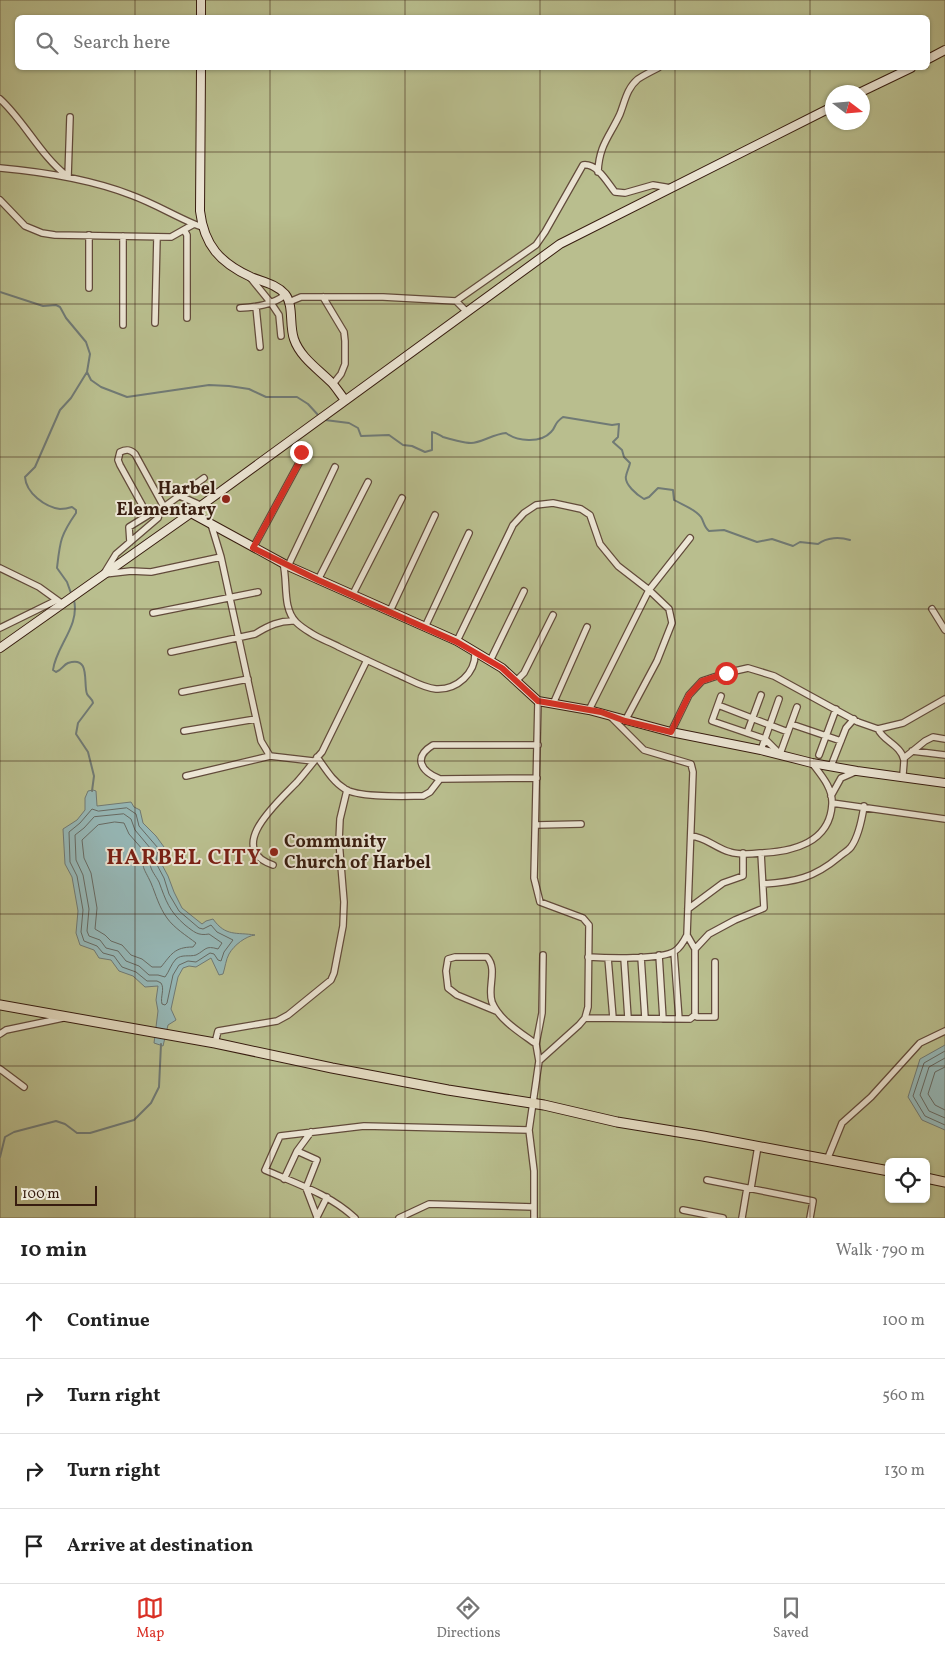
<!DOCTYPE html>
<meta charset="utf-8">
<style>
:root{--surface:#fff;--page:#f6f6f6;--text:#222;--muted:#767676;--line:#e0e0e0;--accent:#d93025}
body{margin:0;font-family:Vollkorn,serif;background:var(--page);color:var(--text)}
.controls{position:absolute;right:15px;bottom:15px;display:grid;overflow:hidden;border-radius:8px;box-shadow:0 1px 4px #0004}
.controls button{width:45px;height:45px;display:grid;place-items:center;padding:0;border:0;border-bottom:1px solid var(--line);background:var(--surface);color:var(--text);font:25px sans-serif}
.compass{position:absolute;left:825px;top:85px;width:45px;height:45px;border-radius:50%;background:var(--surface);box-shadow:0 1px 4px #0004;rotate:106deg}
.scale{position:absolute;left:15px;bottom:12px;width:82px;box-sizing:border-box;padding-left:5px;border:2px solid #371c0f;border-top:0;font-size:14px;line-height:18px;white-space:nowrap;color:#371c0f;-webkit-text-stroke:4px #ece6d5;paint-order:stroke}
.stop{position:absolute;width:15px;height:15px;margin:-11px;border:4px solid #d93025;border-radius:50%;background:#fff}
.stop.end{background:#d93025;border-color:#fff;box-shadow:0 1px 5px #0008}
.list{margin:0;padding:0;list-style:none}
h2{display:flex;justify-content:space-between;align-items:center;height:65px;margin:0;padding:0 20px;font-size:21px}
h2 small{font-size:16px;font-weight:400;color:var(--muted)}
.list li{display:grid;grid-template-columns:32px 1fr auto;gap:15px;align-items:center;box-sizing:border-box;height:75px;padding:0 20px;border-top:1px solid var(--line)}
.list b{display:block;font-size:19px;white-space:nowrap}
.list em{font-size:16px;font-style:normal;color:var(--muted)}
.icon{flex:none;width:28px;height:28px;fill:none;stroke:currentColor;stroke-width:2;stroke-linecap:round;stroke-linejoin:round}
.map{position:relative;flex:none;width:945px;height:1218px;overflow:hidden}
.search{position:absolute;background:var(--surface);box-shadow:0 1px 4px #0004;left:15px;right:15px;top:15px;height:55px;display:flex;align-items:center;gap:12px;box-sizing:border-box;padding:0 18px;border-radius:8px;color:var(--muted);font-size:19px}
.sheet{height:365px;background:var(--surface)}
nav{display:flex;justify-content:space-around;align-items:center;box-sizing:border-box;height:70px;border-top:1px solid var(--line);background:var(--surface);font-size:14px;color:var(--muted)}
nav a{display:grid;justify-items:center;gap:2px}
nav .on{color:var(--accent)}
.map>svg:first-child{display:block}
.green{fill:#b9be8e;stroke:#786d4e;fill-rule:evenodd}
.water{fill:#96b9b9;stroke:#707a75}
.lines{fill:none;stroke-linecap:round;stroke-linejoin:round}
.shore{stroke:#666a64;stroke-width:1}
.stream{stroke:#707a75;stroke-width:2}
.street-casing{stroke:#624b3b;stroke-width:8}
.secondary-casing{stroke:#371c0f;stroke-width:10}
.primary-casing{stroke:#371c0f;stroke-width:11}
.street{stroke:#ece6d5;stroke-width:5.5}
.secondary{stroke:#ece6d5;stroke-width:8}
.primary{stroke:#e2d9bf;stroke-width:9}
.route{stroke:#d93025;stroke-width:6}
.grid{fill:none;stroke:#371c0f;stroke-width:1;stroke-opacity:0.55}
.poi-dot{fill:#8f2418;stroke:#ece6d5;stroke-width:2}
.labels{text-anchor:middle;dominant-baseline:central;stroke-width:4;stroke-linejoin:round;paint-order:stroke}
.poi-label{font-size:18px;font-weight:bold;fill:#371c0f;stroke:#ece6d5;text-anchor:end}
.district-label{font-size:22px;font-weight:bold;letter-spacing:1px;fill:#7a1f14;stroke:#ece6d5}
</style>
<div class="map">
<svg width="945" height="1218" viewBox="0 0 945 1218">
<rect width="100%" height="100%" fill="#e2d9bf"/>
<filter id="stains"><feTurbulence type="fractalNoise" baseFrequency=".004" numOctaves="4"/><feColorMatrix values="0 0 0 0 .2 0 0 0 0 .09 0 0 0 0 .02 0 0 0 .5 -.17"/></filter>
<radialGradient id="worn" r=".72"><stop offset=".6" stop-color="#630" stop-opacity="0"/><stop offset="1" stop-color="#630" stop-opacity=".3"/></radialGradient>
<path class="green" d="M0,0H945V1218H0ZM18,18H928V68H18ZM832,92H862V122H832ZM889,1162H926V1199H889Z"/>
<path class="water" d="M93,790L96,791L97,806L131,802L134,807L140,810L143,823L156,836L164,847L160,861L168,876L174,892L182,908L202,924L206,921L213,919C226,937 236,932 255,935C246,936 234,945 229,954C226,959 225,968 223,974L219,975L211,958L196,967L189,966L183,968L178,977L171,1009L176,1020L168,1025L163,1046L154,1043L158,1011L156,1000L158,986L145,987L133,976L119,971L111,960L99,958L94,950L80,945L76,933L78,911L72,877L65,864L63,829L77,820L85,810V798L88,791Z
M945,1045V1130L922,1120L908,1097L920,1059Z"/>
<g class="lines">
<path class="shore" d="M127,808L136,814L139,826L158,848L156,863L164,878L169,894L179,911L199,928L203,929L211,925L217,932L233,940L224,952L221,961L218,960L214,954L210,953L196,962L188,961L179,965L173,975L167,1003L165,1005L162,1004C160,997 165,989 161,983L157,981H147L136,972L122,967L114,956L103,953L97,946L84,941L81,932L83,910L77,876L70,862L69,832L80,823L92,809L98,811Z
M124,814L131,819L135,830L151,849C151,854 148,859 150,864C151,871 156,876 159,882C166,901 169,911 185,925C194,932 198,936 209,934L222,943L218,949C205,945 206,950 196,955C189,957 182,954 176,959C171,964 169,972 165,977L158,975H149L139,966L126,961L118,951L106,948L100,940L89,936L87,931L89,909L83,875L76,860L75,835L84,828L94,817Z
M115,822L124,823L129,834L143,850C142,870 143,866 151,883C156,895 159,907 167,918C174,928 187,936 196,943L193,947C174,947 171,955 161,967H152L142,959L131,955L122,945L111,941L105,935L95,929L97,908L91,873L84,858L82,840L98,825Z
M945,1051L924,1063L913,1096L925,1116L945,1125
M945,1058L929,1067L920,1095L929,1111L945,1118
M945,1067L935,1072L928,1094L935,1105L945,1110"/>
<path class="stream" d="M0,292L43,306L56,305L60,307L66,318L86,342L90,354L87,372L71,398L60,410L35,467L25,477C26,493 45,507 60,509C64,509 69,508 72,507L76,510V513C60,536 60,542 57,568L67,582L72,596
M87,372L91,380L101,387L127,397L209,385L229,386L249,389L266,397H297L308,404L319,416
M325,420L349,423L358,428L361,436L389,435L403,445L412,446L425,452L432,450V432C437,433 439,435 443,437C449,439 465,443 471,443C481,443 493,434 506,433C517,441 540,444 551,432C557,426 553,424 563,417L612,425L619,424L618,437L613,442L622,450L624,457L630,463C629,468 627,471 626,476C624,484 637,495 644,499L649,497L658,488L673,490L674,500C683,505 695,509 701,517C704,522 704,527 709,531L724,530L757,542L772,539L793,546L800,542L818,544C827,537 840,537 850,540
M74,600C80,626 56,646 53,670L56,672C62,670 63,665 68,663C91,655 83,684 87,694C89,698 92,698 93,703L78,723L76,734L88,752L94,776L92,791
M0,1157L5,1137L14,1132L56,1121L65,1124L77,1133H90L134,1120L151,1103L159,1087L161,1044"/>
<defs>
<path id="street" d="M0,99C25,122 40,155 67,176
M0,168C44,172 90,179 131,195C153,203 173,215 194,224
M598,172C599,145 610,136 620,114C625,101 627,88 638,79C644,75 652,71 658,68
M68,177L70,117
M0,200L25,226L42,233L55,235L171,237L194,224L202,227
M184,230L187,235V318
M249,276L271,303L279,315L281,336
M89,288V235
M323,297L344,332L345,341V364L341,374L333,384
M456,301L536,245L545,232L583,165C597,163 607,182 615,192L625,193L653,185L671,188
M289,302L301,297H383L456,301L466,311
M256,307L260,347
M240,308C256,307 272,305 285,295
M155,323L157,237
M123,325V236
M180,496L200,505
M161,509C157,514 152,514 146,512L120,465L118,460L120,452C126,449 130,449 135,454L164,507
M211,524L221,557L261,741L270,756
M130,542L129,527L150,514
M253,548L299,463L301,452
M283,563C288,581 282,608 296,622C300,626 306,630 311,633C320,639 330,642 339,647C358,656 377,665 397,674C409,679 423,688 436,689C457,690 476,673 475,652
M288,566L335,467
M0,568L39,587L57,600
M105,572L116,554L158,518L161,509L204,478
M105,574L131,571L151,572L221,557
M318,580L368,482
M353,594L402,498
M932,609L945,630
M390,611L435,515
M153,613L258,592
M425,627L469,533
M0,628L57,600L61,603
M457,641L513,525L524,513L536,505L553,503L581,509L590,515L600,544L618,566L649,590L669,609L672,623L657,661L625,721
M171,652L255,634C268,626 280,620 295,621
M490,661L524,591
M516,681L524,673L553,615
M182,692L248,679
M721,696L712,721L765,739L780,754L797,707
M553,704L587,627
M718,705L788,732
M589,710L649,590L690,538
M791,724L841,741
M878,729C883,741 901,745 904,760C904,765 903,771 903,776
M184,731L256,719
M671,732L689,695L702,681L726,673L748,668L774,676L858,722L878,729L903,723L945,699
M747,733L761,695
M761,750L779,699
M912,751L945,755
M819,755L836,709
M317,757C325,768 333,782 345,789C359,798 405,796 423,796L430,792L440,779
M904,758L925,741L933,737L945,739
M831,766L846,728L854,719
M186,776L270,756L313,761
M537,778L440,779C420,771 413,757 433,745H538
M831,796L841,778L857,771
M832,803L945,819
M536,825L581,824
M691,836C706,837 715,848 730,852C739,855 751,854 760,853C792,852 830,843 832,804C833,788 821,775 812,763
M273,865C224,848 279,801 297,782C306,772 313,762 322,752L367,660
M763,884C795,882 814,878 839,857C842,854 848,851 851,847C859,836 862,819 864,806
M688,909L723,883L743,876V853
M695,949L709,934L735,920L764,908L761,853
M674,952L679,1019
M659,955L663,1019
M588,957C606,958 662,960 675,951C681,947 684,941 687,935L693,772L691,764L644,750L610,716
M641,957L645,1018
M608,958L613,1018
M624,958L628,1018
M496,1011L457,995L448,988L446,971L448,959L455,957H487C498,969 487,988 492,1002C499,1020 521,1033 536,1044
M695,1015L697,1017H715V962
M585,1018L690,1019L695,1015V949L687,935
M0,1034L6,1030L63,1018
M215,1043L218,1031L277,1021L288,1015L331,980L334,973L343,926L344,902L339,841L340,819L347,790
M539,1061L536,1044L542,1013L543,955
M0,1069L24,1087
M297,1151L317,1160L306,1188L317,1217
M827,1160L842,1123L871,1097L920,1043L945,1031
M284,1179L297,1151L311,1132
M707,1180L813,1201L810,1218
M751,1188L758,1146
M534,1207V1218
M683,1210L723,1218
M317,1217L327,1197
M355,1218C329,1194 297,1184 265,1170L280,1136L364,1126L529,1130
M399,1218L429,1204L534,1207V1171L529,1130L539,1061L579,1025L585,1018L588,1007L589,925L583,918L540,902L534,878L538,701
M742,1218L747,1188"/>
<path id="secondary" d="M201,18V0
M928,59L945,50
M201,68L200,211C204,245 220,263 251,277C263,282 276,284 285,294C294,305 289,325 294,339C300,357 318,369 331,382C336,387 340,394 345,400
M861,92L911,68
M191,513L288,566L457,641L502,668L538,701L589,710L671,732L761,750L812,763L857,771L945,783
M0,648L191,513L560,244L832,107"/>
<path id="primary" d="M0,1005L215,1043L332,1068L448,1090L544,1105L617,1122L703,1136L889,1171
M926,1178L945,1182"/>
</defs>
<use href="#street" class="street-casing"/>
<use href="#secondary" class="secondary-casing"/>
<use href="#primary" class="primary-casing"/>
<use href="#street" class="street"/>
<use href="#secondary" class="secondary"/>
<use href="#primary" class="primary"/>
</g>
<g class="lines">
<path class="route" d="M301,452L299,463L253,548L318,580L457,642L502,668L538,701L601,712L625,721L671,732L689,695L702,681L726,673"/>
</g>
<path class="grid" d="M135,0V18M270,0V18M405,0V18M540,0V18M675,0V18M810,0V18M135,68V1218M270,68V1218M405,68V1218M540,68V1218M675,68V1218M810,68V1218M0,152H945M0,304H945M0,457H945M0,609H945M0,761H945M0,914H945M0,1066H945"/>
<g class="poi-dot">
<circle cx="226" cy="499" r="5"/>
<circle cx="274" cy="852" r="5"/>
</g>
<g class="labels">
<g class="poi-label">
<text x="216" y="489">Harbel<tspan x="216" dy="21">Elementary</tspan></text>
<text x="284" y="842" text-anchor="start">Community<tspan x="284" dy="21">Church of Harbel</tspan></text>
</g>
<g class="district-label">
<text x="184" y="858">HARBEL CITY</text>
</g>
</g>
<rect width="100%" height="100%" filter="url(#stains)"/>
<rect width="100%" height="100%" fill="url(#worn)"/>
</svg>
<div class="controls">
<button><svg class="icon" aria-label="locate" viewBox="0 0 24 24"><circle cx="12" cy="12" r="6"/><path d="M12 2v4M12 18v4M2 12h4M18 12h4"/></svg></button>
</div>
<svg class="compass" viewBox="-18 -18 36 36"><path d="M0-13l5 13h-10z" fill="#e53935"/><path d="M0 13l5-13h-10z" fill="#767676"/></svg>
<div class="scale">100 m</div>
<div class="stop" style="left:726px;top:673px"></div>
<div class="stop end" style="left:301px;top:452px"></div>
<div class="search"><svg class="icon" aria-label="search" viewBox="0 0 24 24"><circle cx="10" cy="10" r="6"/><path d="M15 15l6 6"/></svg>Search here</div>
</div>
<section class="sheet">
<h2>10 min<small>Walk · 790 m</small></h2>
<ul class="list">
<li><svg class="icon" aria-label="ahead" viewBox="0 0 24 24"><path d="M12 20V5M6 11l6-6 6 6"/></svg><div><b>Continue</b></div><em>100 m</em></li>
<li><svg class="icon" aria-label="right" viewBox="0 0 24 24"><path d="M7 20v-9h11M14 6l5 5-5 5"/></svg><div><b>Turn right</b></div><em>560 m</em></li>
<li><svg class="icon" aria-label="right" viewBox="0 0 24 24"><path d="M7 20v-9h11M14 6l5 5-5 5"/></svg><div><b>Turn right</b></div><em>130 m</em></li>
<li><svg class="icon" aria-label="arrive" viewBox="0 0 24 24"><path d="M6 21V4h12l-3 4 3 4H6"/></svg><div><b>Arrive at destination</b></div></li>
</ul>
</section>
<nav>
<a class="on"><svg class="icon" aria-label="map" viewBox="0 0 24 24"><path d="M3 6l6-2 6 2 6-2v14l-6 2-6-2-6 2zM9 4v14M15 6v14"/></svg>Map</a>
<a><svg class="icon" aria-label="directions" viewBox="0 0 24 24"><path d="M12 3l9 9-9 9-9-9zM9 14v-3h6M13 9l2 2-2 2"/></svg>Directions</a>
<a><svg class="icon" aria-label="saved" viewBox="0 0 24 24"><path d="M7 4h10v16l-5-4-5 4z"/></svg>Saved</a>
</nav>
